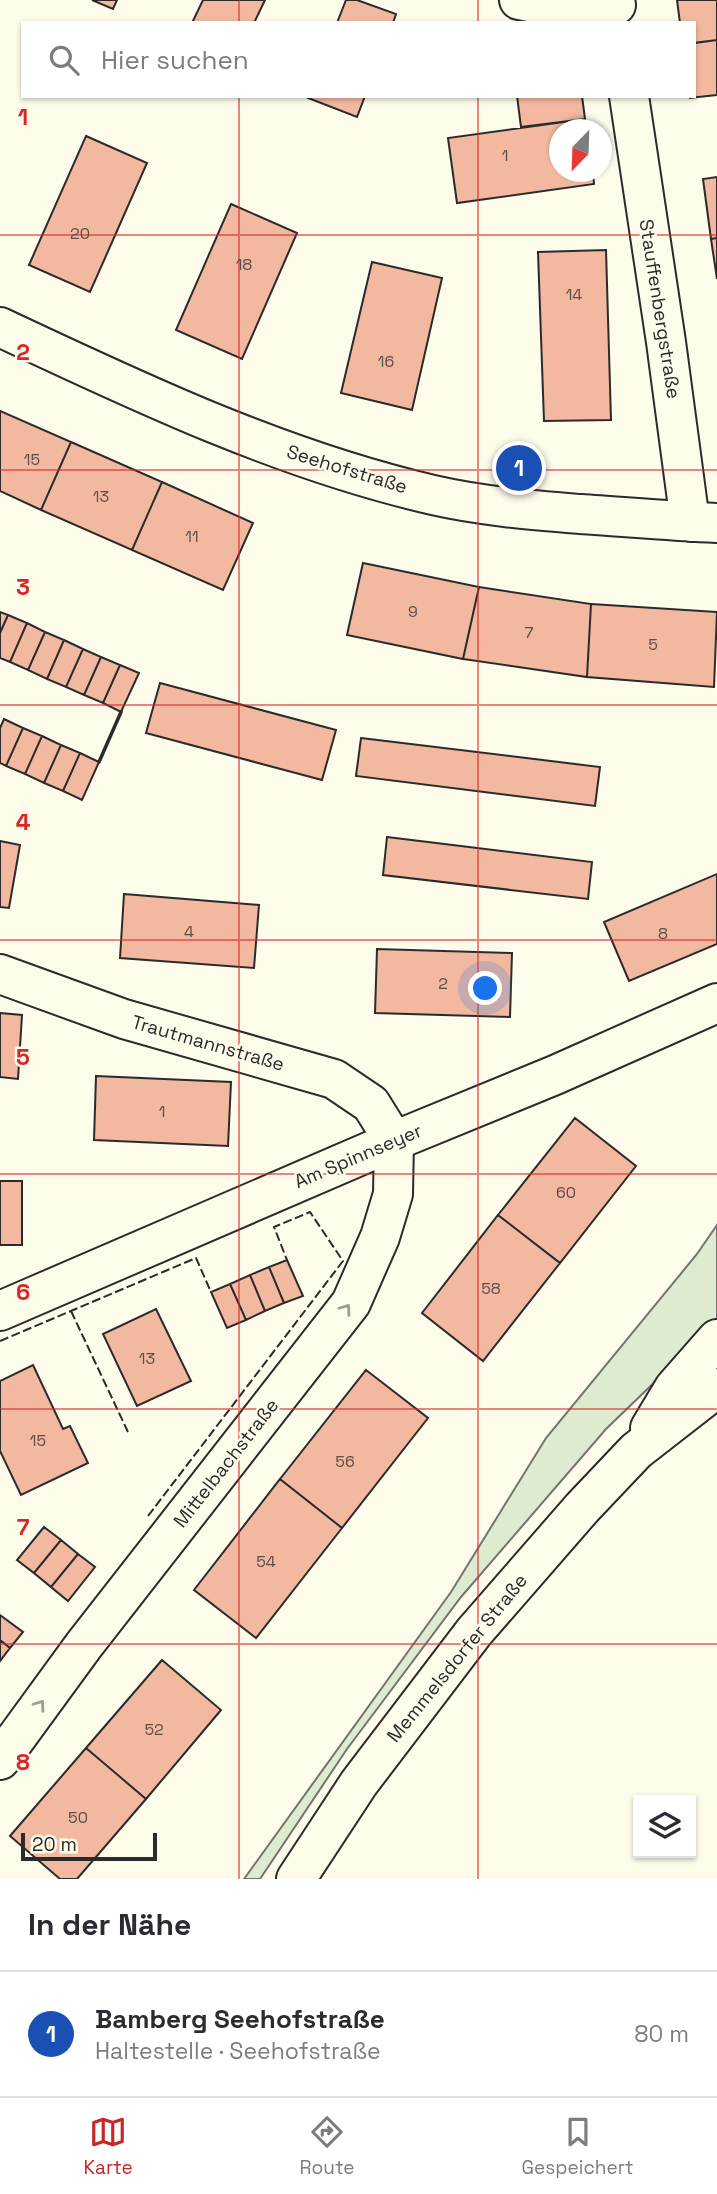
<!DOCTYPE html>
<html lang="de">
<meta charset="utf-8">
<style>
:root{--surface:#fff;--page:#f2f2f3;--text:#2b2b33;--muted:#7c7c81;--line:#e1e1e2;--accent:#c62828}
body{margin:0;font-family:"Space Grotesk",sans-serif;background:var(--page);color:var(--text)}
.controls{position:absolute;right:21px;bottom:21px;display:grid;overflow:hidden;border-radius:0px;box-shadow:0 2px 5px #0004}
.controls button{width:63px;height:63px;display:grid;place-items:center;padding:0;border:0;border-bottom:2px solid var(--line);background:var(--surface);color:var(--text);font:35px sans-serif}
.compass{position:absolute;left:549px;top:119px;width:63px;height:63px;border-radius:50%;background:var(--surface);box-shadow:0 2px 5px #0004;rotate:203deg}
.scale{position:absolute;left:21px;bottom:18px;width:136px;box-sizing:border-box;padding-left:7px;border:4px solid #2b2b2b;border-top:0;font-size:19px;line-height:24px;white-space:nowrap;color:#2b2b2b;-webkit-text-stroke:5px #fdfbea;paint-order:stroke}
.you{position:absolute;left:486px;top:989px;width:24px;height:24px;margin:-18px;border:5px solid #fff;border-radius:50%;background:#1a73e8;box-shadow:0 0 0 10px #1a73e833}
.badge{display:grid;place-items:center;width:46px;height:46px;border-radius:50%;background:var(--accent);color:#fff;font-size:23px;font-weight:700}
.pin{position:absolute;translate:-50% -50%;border:4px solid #fff;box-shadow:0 2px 7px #0006}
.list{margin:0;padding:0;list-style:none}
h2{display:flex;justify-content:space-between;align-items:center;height:91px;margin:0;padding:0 28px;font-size:30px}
h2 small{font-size:23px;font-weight:400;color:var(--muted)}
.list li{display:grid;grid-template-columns:46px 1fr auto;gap:21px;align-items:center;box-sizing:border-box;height:126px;padding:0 28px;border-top:2px solid var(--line)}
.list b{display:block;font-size:26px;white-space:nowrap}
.list p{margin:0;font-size:23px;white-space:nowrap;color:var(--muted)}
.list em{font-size:23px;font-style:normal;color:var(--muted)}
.icon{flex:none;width:38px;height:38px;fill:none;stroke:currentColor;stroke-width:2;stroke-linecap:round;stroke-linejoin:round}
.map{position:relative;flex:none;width:717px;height:1879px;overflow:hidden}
.search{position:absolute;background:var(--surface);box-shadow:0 2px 5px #0004;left:21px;right:21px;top:21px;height:77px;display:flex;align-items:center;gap:18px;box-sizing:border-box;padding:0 24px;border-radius:0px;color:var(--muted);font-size:26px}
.sheet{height:217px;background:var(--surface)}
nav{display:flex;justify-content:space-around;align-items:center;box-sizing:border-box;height:98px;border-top:2px solid var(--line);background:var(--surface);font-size:19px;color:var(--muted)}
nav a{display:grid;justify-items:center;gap:4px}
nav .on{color:var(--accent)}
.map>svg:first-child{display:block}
.green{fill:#deebd1;stroke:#74746e;stroke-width:2}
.building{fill:#f2b8a0;stroke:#2b2b2b;stroke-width:2}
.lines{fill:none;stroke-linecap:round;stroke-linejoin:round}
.minor-casing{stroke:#2b2b2b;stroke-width:42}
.secondary-casing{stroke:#2b2b2b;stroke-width:42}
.minor{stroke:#fdfbea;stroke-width:38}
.secondary{stroke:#fdfbea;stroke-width:38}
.fence{stroke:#2b2b2b;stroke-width:2;stroke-dasharray:9 3.5;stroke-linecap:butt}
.wall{stroke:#2b2b2b;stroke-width:3.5}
.oneway{stroke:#9e9d94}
.grid{fill:none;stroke:#d62828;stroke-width:2;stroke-opacity:0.55}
.labels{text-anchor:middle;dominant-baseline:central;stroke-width:5;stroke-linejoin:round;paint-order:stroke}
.number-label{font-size:16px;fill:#5d4e48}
.street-label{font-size:19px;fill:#2b2b2b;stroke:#fdfbea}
.grid-label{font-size:23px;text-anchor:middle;font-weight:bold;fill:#d62828;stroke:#fdfbea;stroke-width:5;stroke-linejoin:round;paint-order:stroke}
</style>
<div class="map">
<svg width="717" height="1879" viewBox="0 0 717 1879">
<rect width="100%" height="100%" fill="#fdfbea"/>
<path class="green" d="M717,1225V1322L606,1429L461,1597L347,1749L260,1879H244L451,1592L546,1438L697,1254Z"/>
<path class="building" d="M92,0H117L113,9Z
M203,0H265L254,23H192Z
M346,0H357L396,14L393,23H337Z
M677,0H717V40L694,43V23H680Z
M717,40V95L689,98L694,96V43Z
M309,96H365L357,117L308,98Z
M517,96H582L585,119L521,127Z
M585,119L587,130H560V172H593L594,184L457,203L448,138Z
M86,136L147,163L90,292L29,265Z
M717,177V238L711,239L703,179Z
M231,204L297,233L242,359L176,330Z
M717,238V279L711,239Z
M606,250L611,420L544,421L538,252Z
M372,262L442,278L412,410L341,393Z
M0,411L71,442L41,510L0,491Z
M71,442L162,482L132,550L41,510Z
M162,482L253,523L223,590L132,550Z
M363,563L479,587L463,659L347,635Z
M479,587L591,604L587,677L463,659Z
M591,604L717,612L714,687L587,677Z
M0,612L8,615L0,633Z
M8,615L27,623L10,662L0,658V633Z
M27,623L45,632L28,670L10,662Z
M45,632L64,640L47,679L28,670Z
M64,640L83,649L66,687L47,679Z
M83,649L101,657L84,695L66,687Z
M101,657L120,665L103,703L84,695Z
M120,665L139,673L121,712L103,703Z
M160,683L336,730L322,780L146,733Z
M4,719L23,728L6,766L0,763V728Z
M23,728L42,736L25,774L6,766Z
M42,736L61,745L44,783L25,774Z
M361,738L600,767L595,806L356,776Z
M61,745L80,753L63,791L44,783Z
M80,753L99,762L82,800L63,791Z
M387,837L592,862L588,899L383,875Z
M0,841L20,845L9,908L0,907Z
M717,874V944L629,981L604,922Z
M124,894L259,905L254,968L120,958Z
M377,949L512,953L510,1017L375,1013Z
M0,1013L22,1015L18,1079L0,1077Z
M96,1076L231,1082L228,1146L94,1140Z
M575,1118L636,1166L560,1263L498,1215Z
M0,1181H22V1245H0Z
M498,1215L560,1263L483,1361L422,1313Z
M287,1260L303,1296L284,1303L269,1267Z
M269,1267L284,1303L265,1311L250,1275Z
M250,1275L265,1311L246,1320L230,1284Z
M230,1284L246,1320L227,1328L211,1292Z
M156,1309L191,1381L137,1406L103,1334Z
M33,1365L63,1429L70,1426L88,1463L21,1495L0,1451V1381Z
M366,1370L428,1418L342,1528L280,1479Z
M280,1479L342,1528L256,1638L194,1590Z
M44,1527L61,1540L34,1573L17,1560Z
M61,1540L78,1554L51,1587L34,1573Z
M78,1554L95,1567L68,1601L51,1587Z
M0,1615L23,1632L10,1648L0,1640Z
M0,1640L10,1648L0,1661Z
M162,1660L221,1710L146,1799L86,1748Z
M86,1748L146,1799L77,1879H60L10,1836Z"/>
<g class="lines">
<defs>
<path id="minor" d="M519,0L567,10L616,5
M629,96L666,342L690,522
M0,327C140,393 282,460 433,495C481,506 531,510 580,514C626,517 671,521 717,523
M0,974L124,1019L334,1079L371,1104L394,1141L393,1194L380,1237L351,1303L84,1645L0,1760
M0,1311L394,1141L555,1075L717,1003"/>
<path id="secondary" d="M650,1428L674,1388L717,1339
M296,1879L359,1783L474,1632L582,1508L636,1451L717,1388"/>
</defs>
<use href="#minor" class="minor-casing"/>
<use href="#secondary" class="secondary-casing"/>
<use href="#minor" class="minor"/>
<use href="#secondary" class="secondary"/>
<path class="fence" d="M71,1311L128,1432
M0,1341L196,1258L211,1292
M148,1516L343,1261L310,1212L274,1227L287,1260"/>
<path class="wall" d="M99,762L121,712"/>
</g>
<defs><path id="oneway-chevron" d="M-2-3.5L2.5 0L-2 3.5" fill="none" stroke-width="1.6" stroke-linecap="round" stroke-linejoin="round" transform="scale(1.75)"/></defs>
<g class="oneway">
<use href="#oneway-chevron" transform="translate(346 1309) rotate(-54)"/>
<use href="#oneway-chevron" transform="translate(40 1705) rotate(-54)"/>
</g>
<path class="grid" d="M239,0V23M478,0V23M239,96V1879M478,96V1879M0,235H717M0,470H717M0,705H717M0,940H717M0,1174H717M0,1409H717M0,1644H717"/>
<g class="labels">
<g class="number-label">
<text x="505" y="155">1</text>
<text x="80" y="233">20</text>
<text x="244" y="264">18</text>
<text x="574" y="294">14</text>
<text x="386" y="361">16</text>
<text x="32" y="459">15</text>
<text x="101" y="496">13</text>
<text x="192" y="536">11</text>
<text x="413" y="611">9</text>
<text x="529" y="632">7</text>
<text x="653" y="644">5</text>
<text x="189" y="931">4</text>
<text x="663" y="933">8</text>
<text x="443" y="983">2</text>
<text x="162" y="1111">1</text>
<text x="566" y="1192">60</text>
<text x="491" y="1288">58</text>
<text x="147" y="1358">13</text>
<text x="38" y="1440">15</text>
<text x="345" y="1461">56</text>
<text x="266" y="1561">54</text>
<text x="154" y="1729">52</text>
<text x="78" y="1817">50</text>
</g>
<g class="street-label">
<text transform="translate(660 309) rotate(81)">Stauffenbergstraße</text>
<text transform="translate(347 469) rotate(17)">Seehofstraße</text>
<text transform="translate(208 1043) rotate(16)">Trautmannstraße</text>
<text transform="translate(358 1156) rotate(-23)">Am Spinnseyer</text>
<text transform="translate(226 1463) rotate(-52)">Mittelbachstraße</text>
<text transform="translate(457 1658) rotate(-51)">Memmelsdorfer Straße</text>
</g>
</g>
<g class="grid-label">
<text x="23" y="125">1</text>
<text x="23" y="360">2</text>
<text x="23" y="595">3</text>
<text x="23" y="830">4</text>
<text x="23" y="1065">5</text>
<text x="23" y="1300">6</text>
<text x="23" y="1535">7</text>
<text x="23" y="1770">8</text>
</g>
</svg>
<div class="controls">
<button><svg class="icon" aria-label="layers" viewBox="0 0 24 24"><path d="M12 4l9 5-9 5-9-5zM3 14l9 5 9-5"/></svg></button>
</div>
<svg class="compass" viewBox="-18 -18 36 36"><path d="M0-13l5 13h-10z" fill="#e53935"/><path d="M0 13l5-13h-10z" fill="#7c7c81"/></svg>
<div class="scale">20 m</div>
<div class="you"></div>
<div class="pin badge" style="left:519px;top:468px;background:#1a4fb4">1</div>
<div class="search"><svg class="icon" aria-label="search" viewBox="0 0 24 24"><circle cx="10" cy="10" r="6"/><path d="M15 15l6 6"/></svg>Hier suchen</div>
</div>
<section class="sheet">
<h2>In der Nähe<small></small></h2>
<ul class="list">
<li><span class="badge" style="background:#1a4fb4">1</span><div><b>Bamberg Seehofstraße</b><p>Haltestelle · Seehofstraße</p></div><em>80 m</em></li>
</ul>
</section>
<nav>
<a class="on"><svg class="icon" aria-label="map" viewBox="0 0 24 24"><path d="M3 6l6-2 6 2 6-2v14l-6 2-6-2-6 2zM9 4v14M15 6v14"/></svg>Karte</a>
<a><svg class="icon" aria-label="directions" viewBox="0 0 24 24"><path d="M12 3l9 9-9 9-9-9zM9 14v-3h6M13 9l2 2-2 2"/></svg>Route</a>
<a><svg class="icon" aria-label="saved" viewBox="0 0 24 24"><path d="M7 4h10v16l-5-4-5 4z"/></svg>Gespeichert</a>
</nav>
